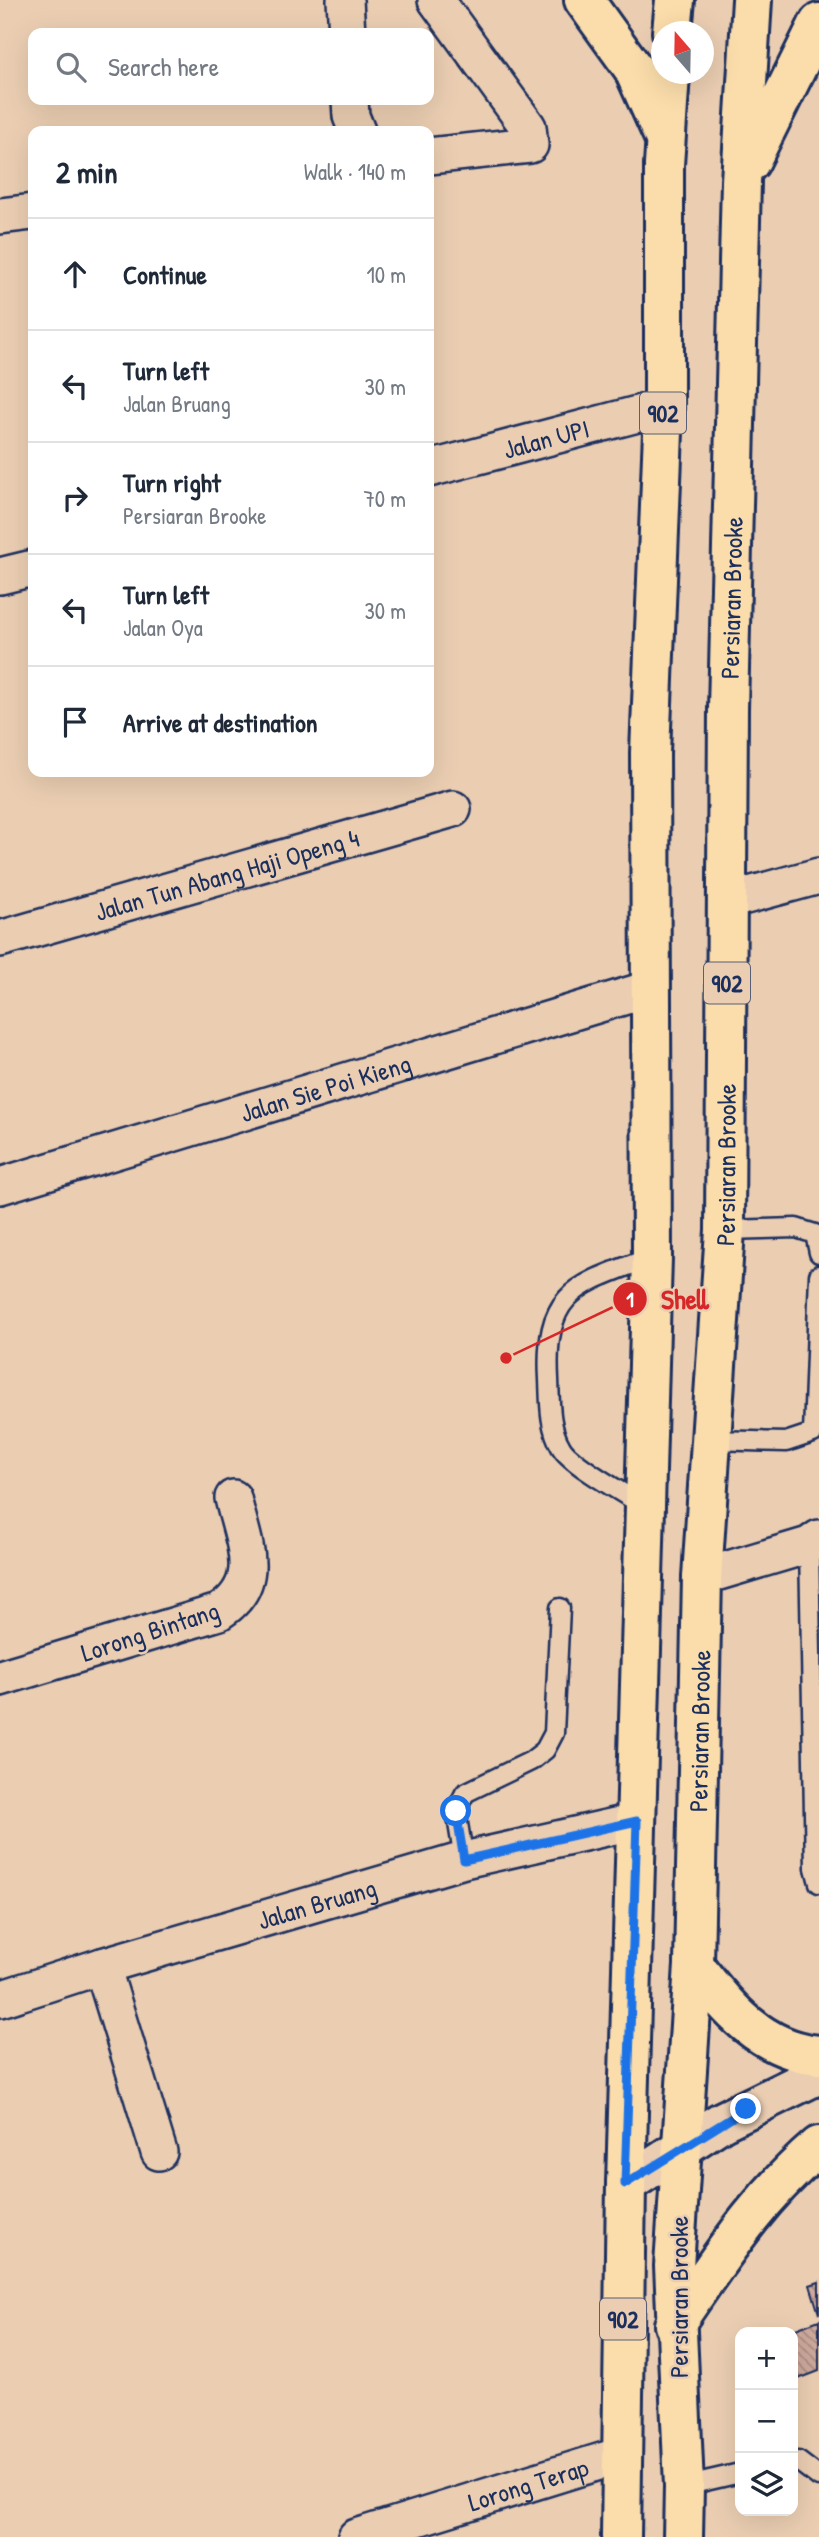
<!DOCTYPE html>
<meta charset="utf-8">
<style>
:root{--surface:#fff;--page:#f2f2f3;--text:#1f2937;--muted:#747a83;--line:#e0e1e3}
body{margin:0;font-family:"Patrick Hand",sans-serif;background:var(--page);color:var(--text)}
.controls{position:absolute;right:21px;bottom:21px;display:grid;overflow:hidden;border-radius:14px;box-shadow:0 7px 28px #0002}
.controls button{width:63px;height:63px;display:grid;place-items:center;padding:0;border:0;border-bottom:2px solid var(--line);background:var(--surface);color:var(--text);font:35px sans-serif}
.compass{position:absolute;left:651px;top:21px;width:63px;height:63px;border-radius:50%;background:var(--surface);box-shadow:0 7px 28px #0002;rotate:340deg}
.stop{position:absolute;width:21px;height:21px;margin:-16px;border:5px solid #1a73e8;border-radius:50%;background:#fff}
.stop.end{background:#1a73e8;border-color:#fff;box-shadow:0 2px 7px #0008}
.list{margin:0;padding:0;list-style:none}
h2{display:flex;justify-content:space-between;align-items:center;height:91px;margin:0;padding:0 28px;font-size:30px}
h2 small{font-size:23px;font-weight:400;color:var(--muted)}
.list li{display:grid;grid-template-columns:46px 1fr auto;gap:21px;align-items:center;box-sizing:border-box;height:112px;padding:0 28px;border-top:2px solid var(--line)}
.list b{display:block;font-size:26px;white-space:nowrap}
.list p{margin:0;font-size:23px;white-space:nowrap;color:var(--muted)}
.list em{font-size:23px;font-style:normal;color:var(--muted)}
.icon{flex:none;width:38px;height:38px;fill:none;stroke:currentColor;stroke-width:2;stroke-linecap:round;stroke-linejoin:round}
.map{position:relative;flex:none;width:819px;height:2537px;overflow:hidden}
.search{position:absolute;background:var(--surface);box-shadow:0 7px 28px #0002;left:28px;top:28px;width:406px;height:77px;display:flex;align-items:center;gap:18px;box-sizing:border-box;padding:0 24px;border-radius:14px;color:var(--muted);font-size:26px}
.panel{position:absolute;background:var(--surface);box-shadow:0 7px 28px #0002;left:28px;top:126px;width:406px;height:651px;border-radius:14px}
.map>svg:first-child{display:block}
.building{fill:url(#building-back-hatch);stroke:#1b2f5e;stroke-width:2}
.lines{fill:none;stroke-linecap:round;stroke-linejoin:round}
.service-casing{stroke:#1b2f5e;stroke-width:23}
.minor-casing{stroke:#1b2f5e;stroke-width:40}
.secondary-casing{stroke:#1b2f5e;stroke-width:44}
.primary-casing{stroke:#1b2f5e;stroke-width:44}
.service{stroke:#ebceb2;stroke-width:18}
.minor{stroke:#ebceb2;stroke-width:35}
.secondary{stroke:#ebceb2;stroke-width:38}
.primary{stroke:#fbddab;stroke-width:38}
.route{stroke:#1a73e8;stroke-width:9}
.labels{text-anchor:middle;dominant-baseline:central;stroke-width:5;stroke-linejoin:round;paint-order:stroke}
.shield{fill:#ebceb2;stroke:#595f77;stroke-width:2}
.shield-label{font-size:24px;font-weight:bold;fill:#1b2f5e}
.street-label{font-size:26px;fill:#1b2f5e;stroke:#ebceb2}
.leader{fill:none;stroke:#d62828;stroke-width:2.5}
.callout-dot{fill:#d62828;stroke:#ebceb2;stroke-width:2.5}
.mark-label{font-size:21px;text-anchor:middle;font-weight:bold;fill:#fff}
.callout-label{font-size:28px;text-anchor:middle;font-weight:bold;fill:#d62828;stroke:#ebceb2;stroke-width:5;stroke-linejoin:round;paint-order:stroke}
</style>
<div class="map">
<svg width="819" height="2537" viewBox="0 0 819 2537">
<defs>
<pattern id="building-back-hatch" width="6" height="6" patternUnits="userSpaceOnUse" patternTransform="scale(1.75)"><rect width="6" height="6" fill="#cea99c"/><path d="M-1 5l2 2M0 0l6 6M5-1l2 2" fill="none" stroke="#a68a82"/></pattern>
</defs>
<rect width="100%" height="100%" fill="#ebceb2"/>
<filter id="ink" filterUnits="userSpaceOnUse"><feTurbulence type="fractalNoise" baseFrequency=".0143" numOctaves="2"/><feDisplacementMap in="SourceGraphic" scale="14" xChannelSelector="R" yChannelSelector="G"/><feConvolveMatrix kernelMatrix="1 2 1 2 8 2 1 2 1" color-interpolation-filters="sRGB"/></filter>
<g filter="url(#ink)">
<path class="building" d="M819,2282V2314L810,2285Z
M819,2320V2371L793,2381V2332H788Z"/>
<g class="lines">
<defs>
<path id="service" d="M725,1230L796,1228L815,1234L819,1253
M711,1440L786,1442L813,1433L819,1275
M644,1506C625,1494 570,1464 561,1447C549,1427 550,1402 549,1379C544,1289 578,1285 652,1257
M809,1545L815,1868L819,1883
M464,1860L456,1811L465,1793L531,1761L545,1750L554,1733L560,1608
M793,2462L798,2461L819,2477
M684,2486L740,2473"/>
<g id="minor">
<path d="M345,0L347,33"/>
<path d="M350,100L351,116L357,131"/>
<path d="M429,156L530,145L528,127L436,0"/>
<path d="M0,216L33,212"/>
<path id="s1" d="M429,469L664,407"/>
<path d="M0,576L33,568"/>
<path d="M727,901L819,876"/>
<path id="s2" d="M0,939L453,809"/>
<path id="s3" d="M0,1186L649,989"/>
<path d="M702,1577L809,1545L819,1538"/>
<path d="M0,1678L219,1612C265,1582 243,1543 233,1498"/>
<path d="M102,1966L159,2152"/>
<path id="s4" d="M0,1999L102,1966L464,1860L637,1821"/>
<path id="s5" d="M356,2537L621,2455"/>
</g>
<path id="secondary" d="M626,2184L721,2122L819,2074"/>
<g id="primary">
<path d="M584,0L633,68L663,135"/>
<path d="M672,32L675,0"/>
<path d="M750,162L819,23"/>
<path d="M694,1965C727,2008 761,2050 819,2055"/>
<path d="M674,2325C721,2257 755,2201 819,2146"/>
<path d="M621,2537L626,2184L652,1257L650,753L664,407V165L670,74"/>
<path id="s6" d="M683,2537L684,2486L674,2266L694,1965L702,1577L725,1230L728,709L741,181L752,0"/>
</g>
</defs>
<use href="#service" class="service-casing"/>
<use href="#minor" class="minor-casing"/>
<use href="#secondary" class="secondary-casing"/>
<use href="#primary" class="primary-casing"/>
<use href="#service" class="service"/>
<use href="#minor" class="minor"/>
<use href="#secondary" class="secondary"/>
<use href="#primary" class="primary"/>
</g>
</g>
<g class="lines" filter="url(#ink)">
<path class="route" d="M456,1811L464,1860L637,1821L625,2184L746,2109"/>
</g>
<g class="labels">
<g class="shield">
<rect x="640" y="392.5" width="46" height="41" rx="5"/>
<rect x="704" y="962.5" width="46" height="41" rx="5"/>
<rect x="600" y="2298.5" width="46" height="41" rx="5"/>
</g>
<g class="shield-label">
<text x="663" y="413">902</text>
<text x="727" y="983">902</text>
<text x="623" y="2319">902</text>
</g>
<g class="street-label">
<text stroke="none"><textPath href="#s1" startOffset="121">Jalan UPI</textPath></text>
<text stroke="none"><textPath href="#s6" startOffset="1941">Persiaran Brooke</textPath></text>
<text stroke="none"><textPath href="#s2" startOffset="236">Jalan Tun Abang Haji Openg 4</textPath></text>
<text stroke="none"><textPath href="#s3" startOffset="340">Jalan Sie Poi Kieng</textPath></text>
<text stroke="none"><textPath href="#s6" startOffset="1374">Persiaran Brooke</textPath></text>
<text transform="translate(150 1631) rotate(-18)">Lorong Bintang</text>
<text stroke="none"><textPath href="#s6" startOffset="807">Persiaran Brooke</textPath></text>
<text stroke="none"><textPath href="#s4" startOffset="331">Jalan Bruang</textPath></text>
<text transform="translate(678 2297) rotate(-90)">Persiaran Brooke</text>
<text stroke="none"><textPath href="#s5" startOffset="180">Lorong Terap</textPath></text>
</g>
</g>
<path class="leader" d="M506 1358L630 1299"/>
<g class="callout-dot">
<circle cx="506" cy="1358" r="7"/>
<circle cx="630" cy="1299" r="18"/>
</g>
<g class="mark-label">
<text x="630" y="1307">1</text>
</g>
<g class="callout-label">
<text x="685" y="1309">Shell</text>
</g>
</svg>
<div class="controls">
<button>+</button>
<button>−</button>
<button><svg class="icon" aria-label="layers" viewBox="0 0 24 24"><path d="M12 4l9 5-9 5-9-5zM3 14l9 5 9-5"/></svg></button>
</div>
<svg class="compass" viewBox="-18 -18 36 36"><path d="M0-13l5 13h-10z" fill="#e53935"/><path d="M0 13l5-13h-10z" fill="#747a83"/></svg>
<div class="stop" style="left:456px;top:1811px"></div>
<div class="stop end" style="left:746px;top:2109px"></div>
<div class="search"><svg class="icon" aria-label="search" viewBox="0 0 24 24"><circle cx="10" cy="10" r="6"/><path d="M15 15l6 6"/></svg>Search here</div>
<section class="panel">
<h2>2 min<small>Walk · 140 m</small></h2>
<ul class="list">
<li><svg class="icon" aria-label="ahead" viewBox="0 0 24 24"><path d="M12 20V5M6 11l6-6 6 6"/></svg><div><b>Continue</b></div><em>10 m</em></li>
<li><svg class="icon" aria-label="left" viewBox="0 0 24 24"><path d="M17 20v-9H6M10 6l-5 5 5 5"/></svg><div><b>Turn left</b><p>Jalan Bruang</p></div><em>30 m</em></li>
<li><svg class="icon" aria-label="right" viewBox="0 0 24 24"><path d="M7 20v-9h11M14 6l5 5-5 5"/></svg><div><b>Turn right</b><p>Persiaran Brooke</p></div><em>70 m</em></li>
<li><svg class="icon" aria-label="left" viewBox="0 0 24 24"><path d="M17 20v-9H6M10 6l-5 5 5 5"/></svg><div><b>Turn left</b><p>Jalan Oya</p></div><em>30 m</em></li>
<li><svg class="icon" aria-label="arrive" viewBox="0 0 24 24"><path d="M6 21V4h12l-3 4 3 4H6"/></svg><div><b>Arrive at destination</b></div></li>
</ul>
</section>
</div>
